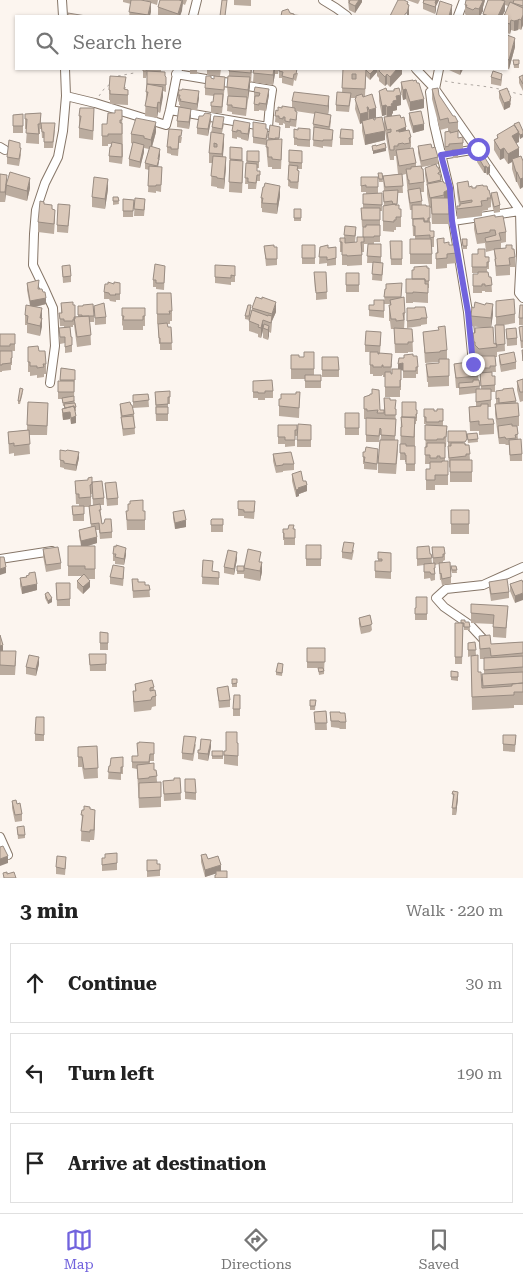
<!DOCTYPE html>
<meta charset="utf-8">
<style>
:root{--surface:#fff;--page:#f6f6f6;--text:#222;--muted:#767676;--line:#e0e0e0;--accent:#7163dd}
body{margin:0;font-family:"Roboto Serif",serif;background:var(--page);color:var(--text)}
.stop{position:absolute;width:15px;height:15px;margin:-11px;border:4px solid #7163dd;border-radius:50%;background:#fff}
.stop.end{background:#7163dd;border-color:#fff;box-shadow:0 1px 5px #0008}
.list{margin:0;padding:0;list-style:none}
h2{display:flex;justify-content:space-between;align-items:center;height:65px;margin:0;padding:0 20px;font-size:21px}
h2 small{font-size:16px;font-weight:400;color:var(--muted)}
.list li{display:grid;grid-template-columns:32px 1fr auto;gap:15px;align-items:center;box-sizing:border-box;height:80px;margin:0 10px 10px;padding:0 10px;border:1px solid var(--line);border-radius:0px}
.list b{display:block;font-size:19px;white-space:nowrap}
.list em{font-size:16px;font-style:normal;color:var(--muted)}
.icon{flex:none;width:28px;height:28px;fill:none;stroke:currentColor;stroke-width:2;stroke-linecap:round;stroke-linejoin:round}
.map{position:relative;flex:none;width:523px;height:878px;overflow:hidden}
.search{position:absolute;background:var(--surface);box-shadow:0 1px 4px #0004;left:15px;right:15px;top:15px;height:55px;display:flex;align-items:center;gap:12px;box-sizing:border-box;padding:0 18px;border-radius:0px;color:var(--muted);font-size:19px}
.sheet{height:335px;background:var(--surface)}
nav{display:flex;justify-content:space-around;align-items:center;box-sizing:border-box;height:70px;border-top:1px solid var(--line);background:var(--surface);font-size:14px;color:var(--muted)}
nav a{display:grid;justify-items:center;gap:2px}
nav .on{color:var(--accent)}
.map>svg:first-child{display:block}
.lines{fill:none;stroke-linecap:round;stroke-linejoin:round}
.street-casing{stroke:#867668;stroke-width:10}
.path{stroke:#aea7a1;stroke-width:1;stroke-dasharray:2.5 4;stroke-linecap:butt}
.street{stroke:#fff;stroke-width:8}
.wall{fill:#bbac9f;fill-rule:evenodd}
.shaded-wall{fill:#998c82}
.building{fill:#dac8b9;stroke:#998c82;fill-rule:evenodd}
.route{stroke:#7163dd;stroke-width:6}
</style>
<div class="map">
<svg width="523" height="878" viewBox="0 0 523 878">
<rect width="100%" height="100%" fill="#fcf5ef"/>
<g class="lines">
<defs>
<path id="street" d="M62,0L63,16
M323,0L336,8L347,16
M193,16L197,0
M458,16L464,0
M416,69L435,89L523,215
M439,69L435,89L430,92L434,124L449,188L453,221L468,312L473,364
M66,96L95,103L166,125L170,110L178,69
M170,110L268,127L270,103L272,90L176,74
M0,147L5,150
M441,155L478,149
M453,221L520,211L521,253L519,293L523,298
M50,383L55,346L53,308L45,290L33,265L34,234L36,210L45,183L58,157L63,131L66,96L65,69
M0,559L52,551
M483,639L470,625L444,607L436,598L446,589L483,585L523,567
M0,837L8,855"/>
</defs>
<use href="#street" class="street-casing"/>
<path class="path" d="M118,76L134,73L135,69
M445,81C464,85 484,85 503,90
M507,91L523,95
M99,96L104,89L110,84"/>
<use href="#street" class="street"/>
</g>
<path class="wall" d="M123,0H141L147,1L144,0H158L157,5L151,3L150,16H129L131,4L123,2Z
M160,0H187L185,5L183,4L180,16H158V7Z
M234,0H251V6L234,5Z
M348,0H362V2L355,13L349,10Z
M407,0H420L418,4Z
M423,0H439L436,6V10L435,14L423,9Z
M485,0L483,7V11L480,16H466V15L465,14V5Z
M488,0H523V25L521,30L519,29L518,30L514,31L511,30L510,34L507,33V16L508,6L505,5V11L502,16H483V14Z
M507,35L515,47L509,69H506Z
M513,60L519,64V68H514Z
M143,69H164H161V72L165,76L166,83V92L163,91L160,113L158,112L157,118L145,116L147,74L146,78H143Z
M185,69H197V74H190V69Z
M206,69H221L220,76L207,75V70H206Z
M229,69H252L251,83H250L246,116L232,114V112L227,111L228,97L227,87L229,76Z
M254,69H279L278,74H275L273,85L253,82Z
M343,69H402V74L390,87L387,84L385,86L379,81V78L377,76V72L370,80L366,76L365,96L374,120L384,127V117H387L386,115L382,116L379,101V91H387L401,105L397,106V110L393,111V113L392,114V116L401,118L406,131L411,137V147L410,148L416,163V167L421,166L418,153V146L432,148L438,157V164L422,167L424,182V192H421L422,205L426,206H429L427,194V186L425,175V168L438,167L441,181L448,198L451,207V217H449V224H432L431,208H430V231H434V247H432V264H410V239H415V236H413L412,210H410L408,196L406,174L402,175L403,193H398L397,205L399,209H401V227H396V230H394V232L383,231V206L384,205L383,191H384L383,176L398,174L396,156H394V160H390L385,131V140L365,145L362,131V123L360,124L355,109L356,98H351L349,112L336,111V105L342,93Z
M449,69H463L460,75L449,70Z
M279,71L298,73L296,81L294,80L293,86L282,83V78H279Z
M493,71L502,80L501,86L491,84V77Z
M523,75V91L519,83V77Z
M211,78L225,84L222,113H211V102H213L214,96L205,95V88Z
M401,82L424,108L410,111L406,99L403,100L401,92Z
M126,87L125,89L128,90V105L110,104V100H109V90Z
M269,89V95L266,111L259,110V111H254V92Z
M432,89L439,95L453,116L458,122V138L463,143V150H458V158H453L452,151H449V153H445V132L448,131V128L440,130L432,99Z
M499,91L511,104L510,105V107L504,110L499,98Z
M178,95L199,98L197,110H191L189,129L177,127V121L180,107V105H179V102L178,101Z
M292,101L329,106L328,114L331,121L330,129L333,136L332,147L323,146V148L313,146L314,131L313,124L315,114L295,111L297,118L296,127L290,126V128H285V124L283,123V125H279V123L275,122L276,110L278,111L292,108Z
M122,110L123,155L122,164L109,162V156L111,144H108V146H102V124H107L115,113Z
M41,113V129H40V134H39V144L26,143L27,129H25V114Z
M409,113L424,130L413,133L409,120Z
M23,114V133H13V115Z
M79,116L94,118L93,140L79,138Z
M211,120L208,136L197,134V128Z
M253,122L266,129L268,135L267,140H268L270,125L280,133L279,140L282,149L281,169H272V167H268L266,145L253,143Z
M41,123L55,130L53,148H44V138H42Z
M224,124L222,133L224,143L223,157L226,167L224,189L217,188V187L211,186L212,163H209V153L212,127Z
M169,129L182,137L181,143H179L178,156L171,155V154L167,153V147Z
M250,129L248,141L241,139V138L237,137V139L232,138V131Z
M294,129L310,135V147L297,146V145H294Z
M353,130V145H340V138Z
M523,131V137L520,139L519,136V142L516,143L519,156L523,161V187L520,189L517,182H516L512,169V162L508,164L504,158L500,160L494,150V140L497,138V135Z
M156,132L152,147L160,155L158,167H162L161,192L156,191V193L148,192L149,170L145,169V163L149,149L144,148V152L140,168L129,166V159L133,144L131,143V134Z
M230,147L242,148V161L243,171L242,193L229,192Z
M20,148L21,155L19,166L7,164V157Z
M289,150L302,151V169H298L299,177L298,189L290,188V187L288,186Z
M247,151H259V168H257V171H260V181H257L256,189H248V184H245Z
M482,153L490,173L487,175L486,173H484L477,162V155Z
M378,173H382L383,182H379Z
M0,174L7,184L30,188L27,201L6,195V187L5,202H0Z
M361,177H378V193H382V211H380V242H374V244H381V262L383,269L382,281L372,280L373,263H367L368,244H364V252H362V265L347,266V265H342V252H340V238H344L345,226L356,233L355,242H357L363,237L366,227H362L361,208H363V194H366V192H361Z
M457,183L472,188L483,186L488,190L491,198V207L488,208V210L482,211V216L457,219V206H459L457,192Z
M108,189L105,209L92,207V197Z
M491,193L500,205V212L494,213L491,199Z
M280,196L277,214L262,212V208H261V198Z
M113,197H118L119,204L113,205Z
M135,198L145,206L144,216H134Z
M123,199L134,200L133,217H123Z
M44,204L52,209L55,219L54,234L38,232V222Z
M294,209H301V221H294Z
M70,211L68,233L57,232V225Z
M495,217L506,232V242L501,243V248L512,249L515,257V267H510V275L496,276L494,250L486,252L485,243L477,244L474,229V219Z
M437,239L449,245L457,253V263L447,264V268L436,269V253H437Z
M462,239H467V249H463Z
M390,241H402V265H391Z
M302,245H315V264H302Z
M264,246L277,259V265L266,266Z
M320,247L328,248L336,247V265L327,266V263L319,264Z
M472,254L489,257V269H487V272L489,277H491L492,292H485V291H482V293H473V274H478V273H472Z
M62,266L71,276V282L63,283Z
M165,266L164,290L156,289V287H153V280Z
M235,266V282H231V285L215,283V277Z
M427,268H429V288H428V303L413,302V303H406V279H412Z
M314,272H326L327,299L316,300V291H315Z
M346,273H359V292H346Z
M27,283L38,289L46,304L35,307L42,318L40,336L27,333V325H25V315L30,306L27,290Z
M120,283V300H116V302L110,301L109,299H104V292Z
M385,289L402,298L405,313L404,329H412L413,352H408V353H395L394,329H391L390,321H389V305H390V304H384Z
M157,293L172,311V321H170V324H167L168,327H171L172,350H160V344H159L158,324H157Z
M384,300V318L369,316V305H374Z
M496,301L515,314V323L504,325L505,351L497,352V357H495L496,372H492V376L495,385V392H491V407H488V419L494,424V434L479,435V431H470L469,407L476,406V393L459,395V388H456L454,364L468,362L476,369H477V357L475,355V352H474L473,333H475L485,328L471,326V316L493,314L491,327L494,344L496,343L495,325H496ZM478,375H480L481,389H480Z
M61,303L75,317H78V306L94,316V322H90L91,345L77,347L74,325H73V327H70L71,337H72V352L65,353V343L60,344L59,328H64V326H60L59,313H61Z
M523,305V325H519V318Z
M94,306L106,317V324L95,325Z
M122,308H145V326H143V330H123V326L122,325Z
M252,308L276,312L272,321L271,333L269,332L268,340L263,338V331L261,338L258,337V334L249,331V320L245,319V316L251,309L250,317Z
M407,308L427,318V324L421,325V326L407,328Z
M523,326V348H521L519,327Z
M506,329L517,338V345L507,346Z
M423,332L447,350V359H449V386L428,387V382H427L426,364L439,363V362L425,363Z
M0,334H15V351H12V365H11V370L2,371V372H0Z
M381,339L380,353L392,364L391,374L398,369L404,358L413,356L418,367V374H416V378H403V370H401V390H400V397H385V377H383V375H382V376H373V374H370V352H373H365V345Z
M28,347L39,351L46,364V374H44V377L37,378V375L30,376V372H28Z
M291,355L299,357L314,369V375H321V388H305V379H291Z
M499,355L516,362V369L501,372L499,361Z
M322,357L339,363V377H322Z
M61,368L75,370L74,399L76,407V411H75L76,423L71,424L70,419L63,420L62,415V409L64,408V406H63L62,399H58V381H60Z
M523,379V401L520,402L517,390V381Z
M253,381L273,391V398H265V400H258V398H253Z
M170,391V404H168V421H156L155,392Z
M496,391L516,401L519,416V426H517L518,440L522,454V461H510L509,445H506L505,444H499L495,414V404H496Z
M23,392L20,404H18V401Z
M300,392L299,418L279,416V399L296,394Z
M148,394L149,407L133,408V395Z
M364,397L380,410H384V419V398L390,400L395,409L396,422L395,440L398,450L396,474L378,473V463L381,435H380L379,442H366V419H364Z
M28,402L48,413L47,435H29L30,454L14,456V453L9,454L8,432L27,430Z
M120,404L131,405L134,414L135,434L123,436L120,410Z
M424,409L437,411L443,409V426H447L446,447H445V461H448V485H435V490H426V469H430V464H425L426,424H424Z
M416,410H417V421H416V424H415V471H406V462H405V460H400L401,417Z
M345,413H359V435H345Z
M278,425H297V436H295V446L285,447V444H278Z
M311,425V447H297V440Z
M448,431L467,445H469L470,460H472V482H450V467L449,468L448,449Z
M477,433L478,442L468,443L467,434Z
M378,449L377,470L364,469V464H363V457Z
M60,450L79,458L76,471L64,469V468L60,467Z
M273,454L294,464V470L283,471V472L276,473L273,461Z
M292,474L303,481L307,491L299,494V496L296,497L292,481Z
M75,481L92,484L104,498V505H100L102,524L112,532V538L100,539L99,530H96L97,543L87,546H95V579H88L90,587L83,594L77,588V581L82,576H68V546H81L79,536V530L91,527L89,507H84V521H73L72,506H79V504H76ZM92,489L93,505L91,506V494H92Z
M105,483L118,498V505L107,506Z
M238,501L255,507L254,519L244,518V516H238Z
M451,510H469V534H451Z
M126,511H145V530H127Z
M173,512L186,527L175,529L173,518Z
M223,519V532H211V520Z
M283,529H288L295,536V545H284V540H283Z
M306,545H321V566H306Z
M417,547L430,554H431L432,563H433L432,547L445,554V560L443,561V563L451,577V584L442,585L441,580H440L439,564L435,565V580L431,581L430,578L424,579V565L417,566Z
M43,549L61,563V569L46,572L43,556Z
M354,550L352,560L342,558V552Z
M378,552L391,553V579L375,578V571L378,561Z
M113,554L126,555L124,565L115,564V561H113Z
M237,559L234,575L224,573V567Z
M203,560L212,571L219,572V585L202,584Z
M261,562L262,572L260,581L244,578V568Z
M244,566V574H237V571Z
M456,566L457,573H452L451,570Z
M124,574L123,586L110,584V577Z
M26,577L37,590L22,594L20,585V578Z
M132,579L145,585H149L150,597L133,598Z
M522,580L515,603L510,591V584Z
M489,582L509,592V598L491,601L489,588Z
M56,583H70V606H57Z
M45,594L52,602L48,604L45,598Z
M427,597V620H415V608H416Z
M508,606L506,638L493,637V624L471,623V613Z
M370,615L372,630L370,632L361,634L359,624V618Z
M465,622H469L470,630H464V626H463L462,664H455V623Z
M100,632L108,633V650H100Z
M0,635L3,651L16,661L15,675H0Z
M479,636L491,644L523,642V705H514V708L472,710L471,656L468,657V643L475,642L476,655L478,672L482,688V674H484V659H480Z
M307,648H325L324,674L319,675L318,668H307Z
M89,654H106V671H90Z
M39,664L36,676L26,674V667Z
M283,667L282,676L276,675V672Z
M451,671L458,672V681L451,680Z
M232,679H237V687H232Z
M135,684L154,687V690L156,696V706L152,707L151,710L134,712L133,701V691H135Z
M217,688L230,700V707L219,708Z
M240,695V716H233V709Z
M310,700H316L315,710H310Z
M326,711L327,730H315L314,712Z
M330,712L340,713L346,722V729H340L339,728L331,727Z
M44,717V741H35V734Z
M503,735H516L515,752L503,751Z
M154,743V761H150V764L154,770H156L157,781L161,797V807L139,808L137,769L132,768V756H138Z
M237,743L238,753V766L224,764V751H226Z
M196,744L193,761L182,759V753Z
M97,746L98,778L84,779L82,767H78V747Z
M211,747L208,761L198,759V753L200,750Z
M212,751H223V759H212Z
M123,757V774H121V780L108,779L109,766H110Z
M180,778L181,800L164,801L163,781L174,780Z
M185,779L196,793V800L185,799Z
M453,791L458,798L456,815H452Z
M12,801L17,804L22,814V821L15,822L12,808Z
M90,809L95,820L94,840H90V842L81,841L82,810Z
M17,827L25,835V838L18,839Z
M117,853V870L102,871V858H105Z
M201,855L208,859L218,856L216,875V873L205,877L201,862Z
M147,860L157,864L160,870V876L147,877Z
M66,863L65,875L56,874V867Z"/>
<path class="shaded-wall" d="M182,0H183L182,11L180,16H178Z
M359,0H362V2L355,13V6Z
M436,0H439L436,6V10L435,14V3Z
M481,0H485L483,7V11L480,16H479V9Z
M505,1V11L502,16H498Z
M151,2V12L150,16H148Z
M408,2V10L409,5V16H407V4Z
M452,5V15L451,16H449Z
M523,15V25L521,30V20Z
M519,19L518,30L514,31V21Z
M511,20V30L510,34V24Z
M515,38V47L509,69V60Z
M274,69H275V74L273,85V75Z
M375,69H377V72L370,80V74Z
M397,69H402V74L390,87V77Z
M460,69H463L460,75Z
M387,74V84L385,86V77Z
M250,77V87L248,100V90Z
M163,87V97L160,113V103Z
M269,89V95L266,111V104Z
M406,89V99L403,100V90Z
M199,91V98L197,110V104Z
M401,95V105L397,106V110L393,111V113L392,114V116L387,117V107L391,104L396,96Z
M329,96V106L328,116V106Z
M511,98L510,107L504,110V103Z
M424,99V108L410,111V102Z
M158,102V112L157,118V108Z
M386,105V115L382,116V106Z
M376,108V118L369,120V110Z
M191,109V116L189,129V122Z
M368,112V122L362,121V123L360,124V114Z
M211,114V120L208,136V129Z
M156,122V132L151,150V140Z
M250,123V129L248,141V134Z
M424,124V130L413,133V126Z
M406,127V137L396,131Z
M385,131V140L365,145V135Z
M519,132V142L512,145V136Z
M224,134V143L222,164V154Z
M523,134V137L520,139V135Z
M144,145V152L140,168V162Z
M386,148V151L373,154V151Z
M504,148V158L500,160V150Z
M519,148V158L512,159V162L508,164V154Z
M160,149V155L157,172L158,159Z
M226,157V167L224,189V179Z
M486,166V173H484V167Z
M490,166V173L487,175V168Z
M516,172H517V182H516Z
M7,175V184L5,202V192Z
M30,178V188L27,201V191Z
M523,178V187L520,189V179Z
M108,179V189L105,209V199Z
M280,186V196L277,214V204Z
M448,190V200L444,201V192Z
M46,298V304L30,308V301Z
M276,302V312L272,321L271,333L272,314Z
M493,304V314L491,328V318Z
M42,308V327L40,336V318Z
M263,320V330L261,338V328Z
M269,326V336L268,340V330Z
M403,363V370L398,371V364Z
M70,412V419L63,420V413Z
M76,416V423L71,424V418Z
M79,452V458L76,471V465Z
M307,485V491L299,494V496L296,497V490L298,488Z
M186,520V527L175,529V523Z
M97,537V543L81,548V541Z
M126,548V555L124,565V559Z
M237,552V559L234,575V569Z
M262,562V572L260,581V571Z
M6,567V573L0,575V569Z
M90,581V587L83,594V587Z
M37,584V590L22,594V587Z
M523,593V600L515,603V596Z
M52,598V602L48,604V601Z
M3,645V651L0,652V646Z
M39,657V664L36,676V669Z
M211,740V747L208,761V754Z
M458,792V798L456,815V808Z
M95,810V820L94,840V830Z
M8,856V863L0,866V859Z
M221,865V872L205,877V870Z"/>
<path class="building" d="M131,0H141L151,2L148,15L129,12Z
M160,0H179L182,1L178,14L158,7Z
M222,0H227L225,16H220Z
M350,0H359L355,6L349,3Z
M398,0H404L408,2L407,4L409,5L407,13H406L404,16H390Z
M424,0H436L435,3L436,4L435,7L423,3Z
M466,0H481L483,1L479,9L475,8L473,10L466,7L467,5H465Z
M488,0H501L505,1L498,16H489L483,14Z
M514,0H523V6L513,3Z
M440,1L452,5L449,16H435H436Z
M510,2L523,8V15L521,20L519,19L518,20L514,21L511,20L510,24L507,23V16H504Z
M288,9L290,13L294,14V15L304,16H281L282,11Z
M68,13L86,16H68Z
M507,35L515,38L509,60L507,59Z
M513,60H519V64L514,65Z
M143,69H147L146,71H143Z
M229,69H251V73L229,71Z
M254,69H274L273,75L253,73Z
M279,69H297L296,74H294L293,79L282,76L283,72L279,71Z
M343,69H366L365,89L342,88ZM352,74H356V79H352Z
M366,69H375L370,74L366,70Z
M380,69H397L390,77L387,74L385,77L379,71Z
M147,71L165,72V76L166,77V85L147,84Z
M493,71L502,74L501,80L491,77Z
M523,75V84L519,77Z
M110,76L126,77L124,89L128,90V95L110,94V90H109Z
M206,76H211V78L214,79V76L225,77L224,90L205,88Z
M228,76L250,77L248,90L227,87Z
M413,80V81L416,80L417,83H419L424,99L410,102L406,89L403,90L401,82Z
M147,84L163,87L160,103L158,102L157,108L145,106L148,92H146Z
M255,87L269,89L266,104L259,103V105L254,104L255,96H259L260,93L254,92Z
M386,88L387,91H394V89L399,88L401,95L396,96L397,100L393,101V103L391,104L392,106L387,107L386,105L382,106L379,91Z
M438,88L439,95L453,116H455L458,122L449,123L448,118L440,120L432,89Z
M507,88L511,98L510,99V101L504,103L499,91Z
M182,89L199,91L197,104L180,101L181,99H179L180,95H178L179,90H182Z
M294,92L329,96L328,106L292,101Z
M337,92L351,93L349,106L336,105Z
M214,94H223L222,107L211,106V102H213Z
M362,94L363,97L372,94L376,108L369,110L368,107H367L368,112L360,114L355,99L356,98V96Z
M228,96L247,97L246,109L232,107V105H227Z
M282,106L295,108V111L297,112L296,120L290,119V122L285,121V117H283V119L279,118V116H275L276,110L278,111V107L282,108Z
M179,107L191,109L189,122L177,121Z
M80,108H94L93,131L79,128L81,116H79Z
M115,110H122V120H120V123H122V134H108V136H102V124H107L108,113H115Z
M421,111L424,124L413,126L409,113Z
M315,112L331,115L329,127L313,124Z
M41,113L40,124H38L39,134L26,133L27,119H25V114Z
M205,113L211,114L208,129L197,128L199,116H203Z
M23,114V126H13V115Z
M400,115L401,118L404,117L406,127L396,131H399V132L409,130L411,137L409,138L410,143L404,144L403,143L398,144V146H394V150H390L387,133L391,132V129L387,130L384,117Z
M214,116L224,117L222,129L212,127Z
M382,117L385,131L365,135L362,121L373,118L374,120H375V118Z
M136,118L156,122L151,140L144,138V136L131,134Z
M234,120L250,123L248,134L241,133V131L237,130V132L232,131Z
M253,122L266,124V129H268L266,139L253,137Z
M519,122L523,131V134L520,135L514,124Z
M41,123H55L53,142H44V132H42Z
M270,125L280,127L279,138H275V139L268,138Z
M514,125L519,132L512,136L519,148L508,154L504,148L500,150L494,140L498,138L497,135Z
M314,127L333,130L332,140H323V141L313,140Z
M298,128L310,129V140L297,139V138H294V129L298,130Z
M169,129L182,130L181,136H179L178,149H171V147H167Z
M341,129L353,130V139L340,138Z
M450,131V133L458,131V138L463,137V143L449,144V146L445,147V132Z
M211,132L224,134L222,154L209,153ZM214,143L217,144V147H214Z
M282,139L281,160L272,159V157H268V147H266L267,140Z
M9,140L20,143V148H21L19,159L7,157Z
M112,142L122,144V157L109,156L110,147H111Z
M133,142L144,145L140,162L129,159Z
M385,143L386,148L373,151L372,146L376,145V146Z
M431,144L432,148L435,147L438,157L421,161L418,146Z
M150,146L160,149L158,159H159L157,166L145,163Z
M230,147L242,148V160L230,159Z
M413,148L416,163L399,166L396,150Z
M289,150L302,151V163L289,162Z
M452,150H458V155H453Z
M247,151H259V162L247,161Z
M482,153L490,166L487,168L486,166L484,167L477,155Z
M213,156L226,157L224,179L217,178V177L211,176Z
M521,156L523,161V178L520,179L517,172H516L512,159Z
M230,160L243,161L242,183L229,182Z
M246,163L257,164V171H260V175H257L256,183L248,182V178H245Z
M436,164L437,167H438L440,172L438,173V174H440L441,180L428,183L425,168Z
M289,165L298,166L297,170L299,171L298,182H290V180H288Z
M149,166L162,167L161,185H156V186H148Z
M421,166L422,169H423L424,182L409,184V180H408L406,169H411V167Z
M10,172L30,178L27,191L6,185Z
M378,173H382L383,179H379Z
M0,174L7,175L5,192H0Z
M402,174L403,186L385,187L383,176Z
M94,177L108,179L105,199L92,197Z
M361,177H378V187H366V185L361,186Z
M443,181L444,183H447L448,190L444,192V195L430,198L427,184Z
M468,181L469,187L472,186V188H476V186L483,185V186H487L488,190H489L491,198H487L488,200L481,201L482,206L457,209V206H460V204L472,202V200L460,202L457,183Z
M265,183L280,186L277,204L262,203L263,198H261L263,187H264Z
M420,188L422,201L410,203L408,190Z
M398,190L397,204H393L392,201L384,202L383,191Z
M497,192L500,205L494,207L491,193Z
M382,193V205L363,204V194Z
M113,197H118L119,201H113Z
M135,198L145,199L144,210L134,209Z
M431,198H450L451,207H449V214H432Z
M123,199L134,200L133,211H123Z
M40,201L44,202V204L52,205V209L55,210L54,224L38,222Z
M58,204L70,205L68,226L57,225Z
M395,204V205H399V209H401V217H396V220H394V222L383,221V206Z
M412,205H426V206H430V218H428V221H424V218L412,219Z
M361,208H380V220H362Z
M294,209H301V218H294Z
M495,215V217L503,216L506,232L499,233L501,240L486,242L485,238L496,235L495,230H490V232L477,234L474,219Z
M413,219H424V222H430V231H434V237L430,238V235L415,236V226H413Z
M366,225H380V236H374V237H363V227H366Z
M345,226L356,227L355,236L344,235Z
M357,237H364V242H361L362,255L347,256V255H342V242H340V238H345V243L357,242Z
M444,238V243L449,242V245H456L457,253L447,254V258L436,259V253H438L437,239Z
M410,239H431L432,254H410Z
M462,239H467V246H463Z
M390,241H402V259H391Z
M368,244H381V257L367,256Z
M274,245V247H277V259H266L264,246Z
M302,245H315V258H302Z
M328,245V248L336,247V258L327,260V257H319L320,247Z
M506,245H512V249H514L515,257L509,258L510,265L496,266L495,259H496L494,249L506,248Z
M478,249H485V257H489V262H487V267H472V254H478Z
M373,262L383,263L382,275L372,274Z
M155,264L165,266L164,283H156V280H153Z
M70,265L71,276L63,277L62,266Z
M215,265L235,266V276L231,275V278L215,277Z
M427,266V268H429V281H425V279H412V270H414V267Z
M314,272H326L327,292L316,293Z
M478,272H488L489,277H491L492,285L485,286V284H482V286H473V274H478Z
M346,273H359V285H346Z
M406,279H425V284H428V293L413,292V293H406Z
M39,280L38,289H42L43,292H45L46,298L30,301L27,283Z
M108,282L114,284V282L120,283V294H115L116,295H110L109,293L104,292L105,284H108Z
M402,283L401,297H384L385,289H386V284Z
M157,293H171L172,311H169L170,314H157Z
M256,297L262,299V297L276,302L272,314L252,308Z
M404,297L405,313H403L404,320L396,321V319H391L389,305H391L390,300Z
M514,299L515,314L496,317V301Z
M374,300H384V311L369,310V305H374Z
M73,302V305H75V319H73V321H64V319H60L59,313H62L61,303Z
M475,302L485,305L486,303L493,304L491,318L471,316L472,307L474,308Z
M104,303L106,317L95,318L94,306Z
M93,304L94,316H82V315H78V306H83V305Z
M26,305L42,308L40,318H42L40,326L27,323L28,316L25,315Z
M248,305H251L249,316H245Z
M520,305H523V318H519Z
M415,307H425L427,318H421V319L407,321V308H415Z
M122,308H145V316H143V320H123L124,316H122Z
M252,310L268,316V315L272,316L271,323L263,320L261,328L258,327L259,325L249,321Z
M89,316L91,335L77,337L74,317Z
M167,323L168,327H171L172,343H160V338H159L158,324Z
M264,324L269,326L268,330L263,328Z
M495,325H504L505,344L496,345Z
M445,326L447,350L440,351V352L425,353L423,332L439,330L438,327Z
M523,326V341H521L519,327Z
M70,327L71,337H72V345L65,347V337H60L59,328Z
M493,327L494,344L496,343L497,347L479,349L475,345V342H474L473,333H475V328Z
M394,328L412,329L413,342H408V344H395Z
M516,328L517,338L507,339L506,329Z
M366,331L381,332L380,346L365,345Z
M0,334H15V344H10V346H0Z
M38,346L39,351H45L46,364H43L44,367L37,368V366H30V362H28V347Z
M522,350H523V361Z
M0,351H12V358H11V363L2,364V365H0Z
M304,352H314V369H291V355H299V357H304Z
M370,352H378V354H379V353L392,354L391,367H383V365H382V367H373V365H370Z
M514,352L516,362L501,365L499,355Z
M413,354V356H417L418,367H416V371H403V363L398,364L399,358H404V355Z
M477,356H495L496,366H490V368H478Z
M322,357H338L339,370H322Z
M439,359H449V376L428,377L426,364L439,363Z
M475,359L476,369H478V376L456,378L454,364L468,362V360Z
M61,368L75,370V380H60Z
M392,369H401V380H400V387H385V372H391V374H392Z
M492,372V376H495V385L481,386L480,373Z
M305,375H321V381H305Z
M523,379V392H520L517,381Z
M272,380L273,391H265V393H258V392H253V381Z
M473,380H479L480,386L459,388V383L473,382Z
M58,381H74V392H58Z
M20,388L23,389L20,401H18Z
M513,388L516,401L499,403V398L496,399V391L503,390V389Z
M372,389L379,390L380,410H384V413H377L378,410L367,411V409H364V397L370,395V394H372Z
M476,389H491V400L476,402Z
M170,391V397H168V404L156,405L155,392Z
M296,392H300L299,408L279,406V399H281V394H296Z
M148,394L149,400L133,402V395Z
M74,396V401L63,403L62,398Z
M384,398H390V400H396L395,409H396V415H385Z
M28,402L48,403L47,426L27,425Z
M130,402L131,405H132L134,414L122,416L120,404Z
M402,402H416V410H417V414H416V418L402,417Z
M75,403L76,407L74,408V406L65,408L64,404Z
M518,403L519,416L497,419L495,404Z
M481,404H488V419H493L494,424L479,425V421L470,422L469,407L481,406Z
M74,406L76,416L71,418L70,412L63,413L62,409Z
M156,407H168V414H156Z
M424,409H434V411H437V409H443V421H439V422H426V417H424Z
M345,413H359V428H345Z
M133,416L135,428L123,429L121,417Z
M401,417H415L414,437L401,436V427H402Z
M366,418L396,419L395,436L381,435V429L380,428L379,436L366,435Z
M298,424L311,425V440H297Z
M512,424V426H517L518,434L515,435L516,438L506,439L505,437L499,438L498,426Z
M278,425H297V430H295V440H285V437H278Z
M425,425L447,426L446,437H444V439H437V440H425Z
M29,430L30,444L14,446V443L9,444L8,432Z
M448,431H466L467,439L465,442H448Z
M477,433L478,439L468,440L467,434Z
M521,439L522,454L510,455L509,440Z
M380,440H398L396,464L378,463Z
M427,443H445V458H440V456H437V458H430V455H425V447H427Z
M451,443H465V445H469L470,454H466V456L449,458L448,446H451Z
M400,444H406V446H415V464H406V455H405V453H400Z
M366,447L378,449L377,464L364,462L365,457H363V452H365Z
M60,450L66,451L67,450L79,452L76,465L64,463V461L60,460Z
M291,452L294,464H283V465L276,466L273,454Z
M450,460H472V472H450Z
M442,461H448V475H435V480H426V469H430V462H442Z
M301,471L303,481H306L307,485L298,488L299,489L296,490L292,474Z
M92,477V484L90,485L91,497L79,498V494H76L75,481L88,480V478Z
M102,481L104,498L93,499L92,482Z
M116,482L118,498L107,499L105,483Z
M143,500V511H145V520H127L126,511H128V504H130V501Z
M238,501H255L254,512H244V510L238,509Z
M100,504L101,510H99L100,512L102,524L104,523L105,519H111L112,532L100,533L99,523L91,524L89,506Z
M72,506H84V514L73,515Z
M184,510L186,520L175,523L173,512Z
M451,510H469V524H451Z
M212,519H223V525H211V520Z
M289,525H294L293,529H295V538H284V533H283V529H288Z
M95,526L97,537L81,541L79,530Z
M344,542L354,543L352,553L342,552Z
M116,545L126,548L124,559L115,557L116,554H113L114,546L116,547Z
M306,545H321V559H306Z
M68,546H95V569H85V566H68Z
M429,546L430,554H431L432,558L417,559V547Z
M58,547L61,563L46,565L43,549Z
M432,547H444L445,554H443V557L433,558Z
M248,549L261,552L259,562H262L260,571L244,568Z
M228,550L237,552L234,569L224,567Z
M378,552L391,553V572L375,571V561H382V559H378Z
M0,557H4L6,567L0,569Z
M203,560L213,561L212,571L219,572V578L202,577Z
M450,562L451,577L442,579L441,573L440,574L439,563Z
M435,563V568H434L435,574H431L430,572H424V564Z
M113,565L124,567L123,579L110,577Z
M237,566H244V571H237Z
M451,566H456L457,570H452Z
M35,572L37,584L22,587L20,578L27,577L26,576L29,575V573Z
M84,574L90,581L83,587L77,581Z
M132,579H138V582H145V585H149L150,590L133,591Z
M507,579L509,592L491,594L489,582Z
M522,580L523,583V593L515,596L510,584Z
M56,583H70V599L57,600Z
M48,592L52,598L48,601L45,594Z
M416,597H427V614H415V608H416Z
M471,604L508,606L506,628L493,627L494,615L471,613Z
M370,615L372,624L370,625L361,627L359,618Z
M461,620H465V622H469L470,627H464V623H461Z
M455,623H463L462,657H455Z
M100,632L108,633V643H100Z
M0,635L3,645L0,646Z
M490,635L491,644L523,642V653L491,656L490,648L480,649L479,636Z
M475,642L476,650H468V643Z
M307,648H325V662H307Z
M0,651H16L15,666L0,665Z
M89,654H106V664L90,665Z
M29,655L39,657L36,669L26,667Z
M478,655V672H481L482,688L512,686V684L523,683V692H514V695L472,697L471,656Z
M523,656V667L484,670V658Z
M278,663L283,664L282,673L276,672Z
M318,668H323L324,671L319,672Z
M451,671L458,672V677H451Z
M523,672V683L483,686L482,674Z
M232,679H237V683L232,684Z
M152,680L154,687L150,688V691L155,690L156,696L152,697L151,700L134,702L133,691H136L135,684Z
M228,686L230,700L219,701L217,688Z
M234,695H240V709H233Z
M310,700H316L315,706H310Z
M326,711L327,723H315L314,712Z
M330,712H340V713H345L346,722H340L339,721H331Z
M36,717H44V735L35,734Z
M226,732H237V743H238V756L224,755V751H226Z
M503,735H516L515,745L503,744Z
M184,736L196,737L193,754L182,753Z
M201,739L211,740L208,754L198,753V750H200Z
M139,742L154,743V754H150L149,762H132V756H138L137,743H139Z
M97,746L98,768L84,769L82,757H78V747Z
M212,751H223V756H212Z
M123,757V767H121V773L108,772L109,766H110L111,758Z
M154,763V770H156L157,776L149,777V778L138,779L137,765Z
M174,778H180L181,793L164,794L163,781L174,780Z
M185,779H195L196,793L185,792Z
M161,782V797L139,798V783Z
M453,791L458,792L456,808H452L454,794H452Z
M16,800L17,804L20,803L22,814L15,815L12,801Z
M84,806L90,807V809L95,810L94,830H90V832L81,831L83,815H81L82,810H84Z
M24,826L25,835H18L17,827Z
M3,846L8,856L0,859V847Z
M117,853V863L102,865V858H105V854Z
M206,854L208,859L218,856L221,865L205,870L201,855Z
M57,856L66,857L65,869L56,867Z
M147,860H157V864H160V870L147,871Z
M216,871H227V878H215V875H216Z
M7,872V874L14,872L16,878H4L3,873Z"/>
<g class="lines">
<path class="route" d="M473,364L468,312L452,221L450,188L441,155L478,149"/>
</g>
</svg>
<div class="stop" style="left:478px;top:149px"></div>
<div class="stop end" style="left:473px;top:364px"></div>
<div class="search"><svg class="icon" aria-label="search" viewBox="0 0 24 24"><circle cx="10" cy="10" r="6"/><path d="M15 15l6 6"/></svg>Search here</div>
</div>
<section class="sheet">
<h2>3 min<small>Walk · 220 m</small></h2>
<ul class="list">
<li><svg class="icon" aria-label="ahead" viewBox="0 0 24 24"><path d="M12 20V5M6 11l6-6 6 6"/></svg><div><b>Continue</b></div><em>30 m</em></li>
<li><svg class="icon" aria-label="left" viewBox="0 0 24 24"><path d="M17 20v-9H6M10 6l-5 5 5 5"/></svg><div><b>Turn left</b></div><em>190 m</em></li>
<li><svg class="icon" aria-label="arrive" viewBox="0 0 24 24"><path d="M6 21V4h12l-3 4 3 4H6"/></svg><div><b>Arrive at destination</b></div></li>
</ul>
</section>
<nav>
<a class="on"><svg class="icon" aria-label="map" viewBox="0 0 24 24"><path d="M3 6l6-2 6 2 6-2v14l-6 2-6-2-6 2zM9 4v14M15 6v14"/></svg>Map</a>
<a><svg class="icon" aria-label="directions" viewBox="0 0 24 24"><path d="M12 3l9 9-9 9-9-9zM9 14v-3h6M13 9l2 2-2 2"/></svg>Directions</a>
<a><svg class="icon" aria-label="saved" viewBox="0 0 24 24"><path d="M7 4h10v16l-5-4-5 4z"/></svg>Saved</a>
</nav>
